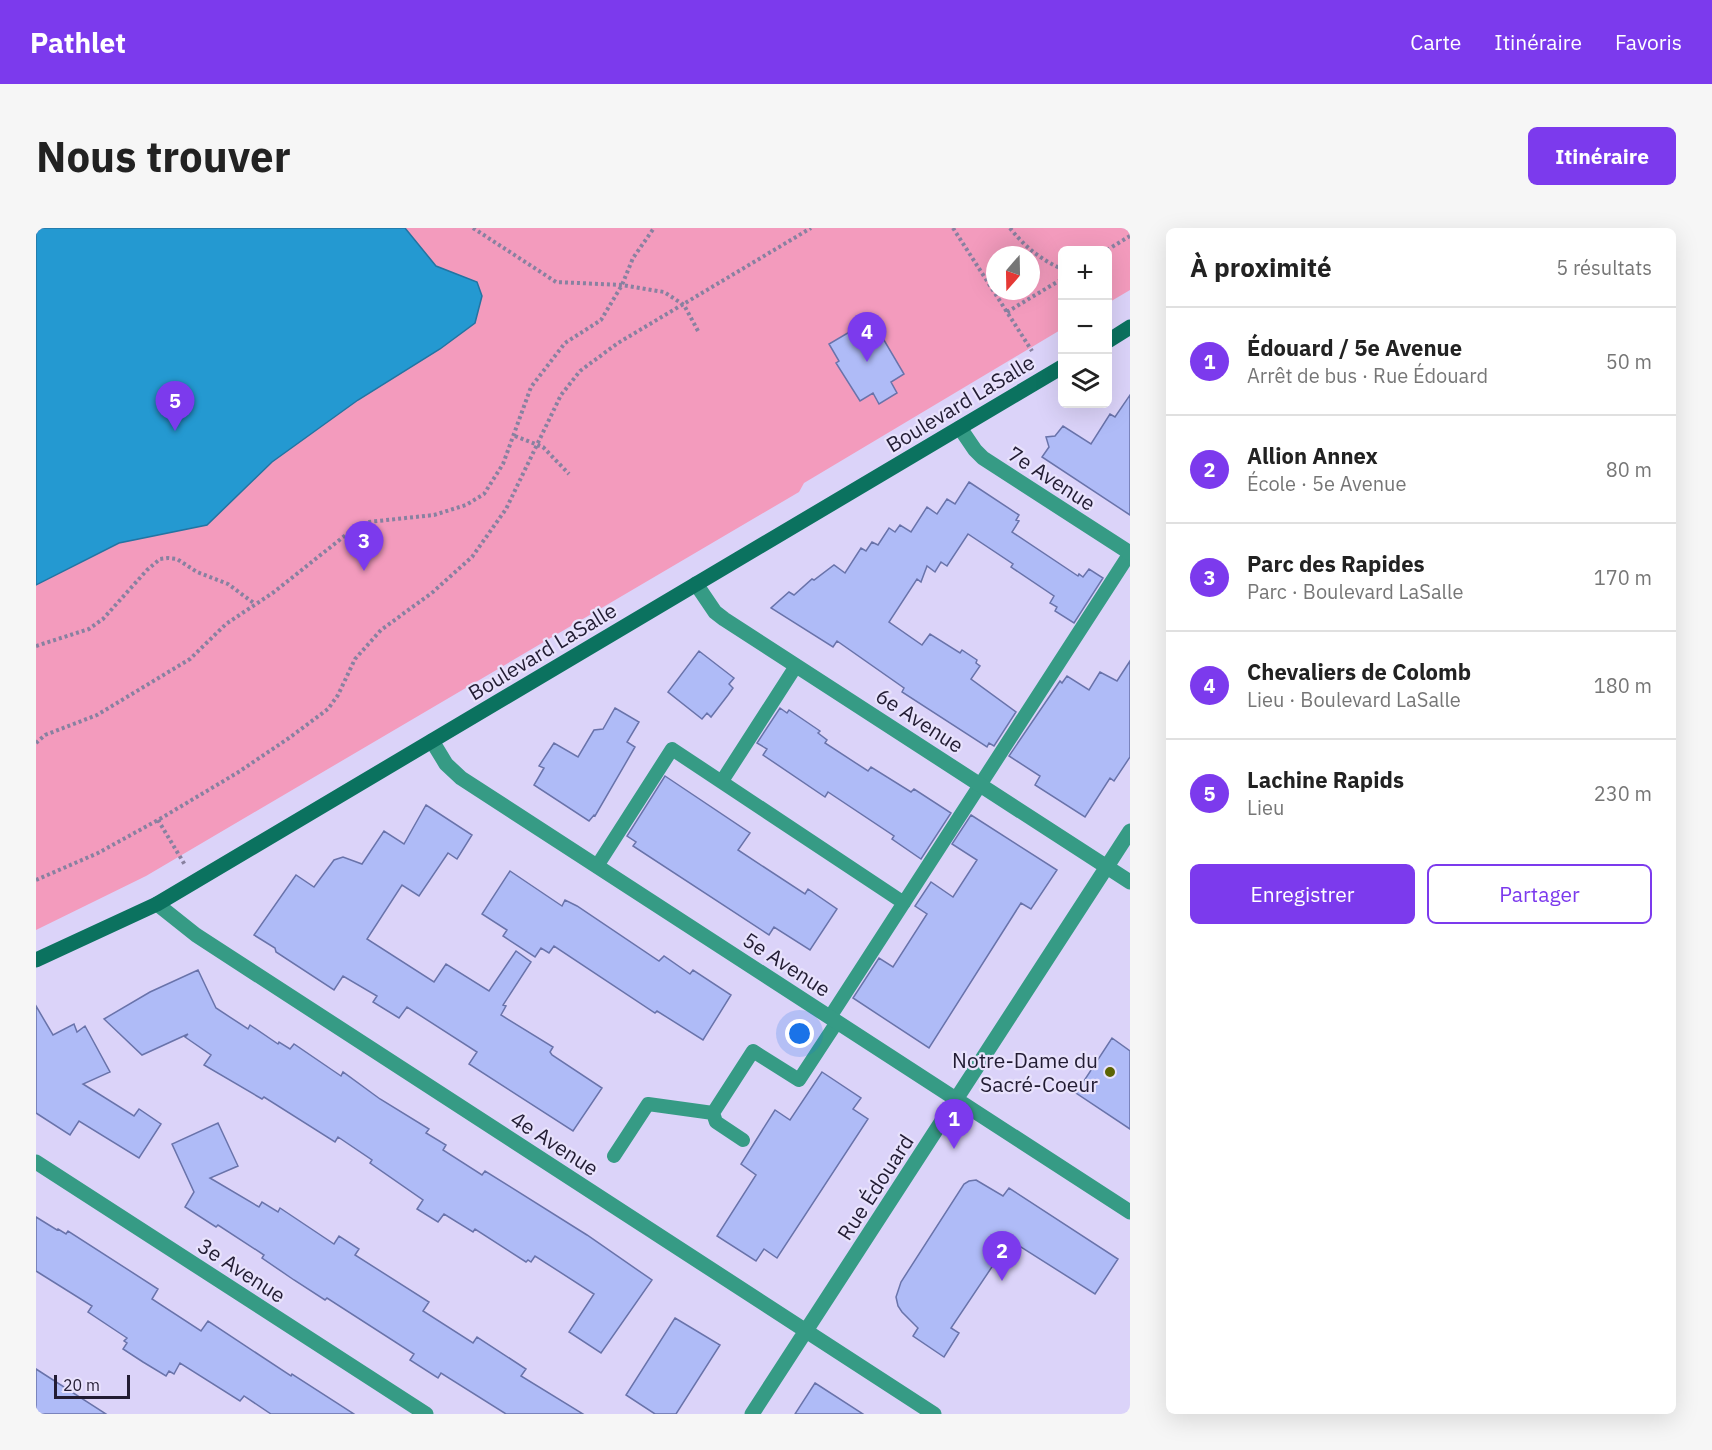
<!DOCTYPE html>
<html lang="fr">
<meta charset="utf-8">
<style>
:root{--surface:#fff;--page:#f6f6f6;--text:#222;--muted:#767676;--line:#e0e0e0;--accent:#7c3aed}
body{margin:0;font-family:"IBM Plex Sans",sans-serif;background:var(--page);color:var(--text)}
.controls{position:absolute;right:18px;top:18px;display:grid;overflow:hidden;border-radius:9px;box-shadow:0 6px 24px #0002}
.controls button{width:54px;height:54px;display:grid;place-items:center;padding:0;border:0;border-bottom:2px solid var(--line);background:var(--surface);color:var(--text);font:30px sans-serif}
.compass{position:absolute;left:950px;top:18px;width:54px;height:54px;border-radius:50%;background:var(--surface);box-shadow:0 6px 24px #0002;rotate:200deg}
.scale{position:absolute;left:18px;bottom:15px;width:76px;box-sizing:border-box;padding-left:6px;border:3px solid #221c33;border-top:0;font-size:16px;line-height:21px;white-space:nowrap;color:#221c33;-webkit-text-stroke:4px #e8e2fc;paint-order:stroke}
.you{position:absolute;left:764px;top:806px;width:21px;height:21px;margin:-15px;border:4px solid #fff;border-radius:50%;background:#1a73e8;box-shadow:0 0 0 9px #1a73e833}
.badge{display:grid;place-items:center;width:39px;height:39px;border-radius:50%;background:var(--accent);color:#fff;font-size:20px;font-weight:700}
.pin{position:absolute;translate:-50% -50px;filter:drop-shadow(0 2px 3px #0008)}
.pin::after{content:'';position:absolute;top:32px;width:21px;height:18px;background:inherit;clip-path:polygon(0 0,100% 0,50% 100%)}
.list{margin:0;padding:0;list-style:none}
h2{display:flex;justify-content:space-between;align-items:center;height:78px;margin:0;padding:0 24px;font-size:26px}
h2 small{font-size:20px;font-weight:400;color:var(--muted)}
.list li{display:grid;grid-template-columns:39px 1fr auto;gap:18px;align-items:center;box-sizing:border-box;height:108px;padding:0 24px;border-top:2px solid var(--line)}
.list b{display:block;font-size:22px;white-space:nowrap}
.list p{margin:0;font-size:20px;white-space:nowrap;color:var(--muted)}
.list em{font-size:20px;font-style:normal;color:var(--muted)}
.actions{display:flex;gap:12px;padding:18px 24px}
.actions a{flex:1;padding:14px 0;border:2px solid var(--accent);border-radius:9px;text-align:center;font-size:21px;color:var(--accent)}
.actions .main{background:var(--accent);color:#fff}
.icon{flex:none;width:33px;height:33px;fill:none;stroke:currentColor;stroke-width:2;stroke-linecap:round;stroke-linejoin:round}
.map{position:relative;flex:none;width:1094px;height:1186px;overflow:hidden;border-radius:9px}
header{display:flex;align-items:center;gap:36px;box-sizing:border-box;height:84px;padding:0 30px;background:var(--accent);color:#fff}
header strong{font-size:28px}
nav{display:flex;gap:33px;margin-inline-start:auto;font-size:21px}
.intro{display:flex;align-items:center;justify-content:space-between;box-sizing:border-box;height:144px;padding:0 36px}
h1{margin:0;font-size:42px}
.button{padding:15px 27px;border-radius:9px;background:var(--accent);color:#fff;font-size:21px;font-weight:700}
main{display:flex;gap:36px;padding:0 36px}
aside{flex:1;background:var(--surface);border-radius:9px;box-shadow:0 6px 24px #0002}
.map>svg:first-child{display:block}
.green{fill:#f39bbd;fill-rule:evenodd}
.water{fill:#2499d1;stroke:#2374a2;stroke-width:1.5}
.building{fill:#afbbf7;stroke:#6973aa;stroke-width:1.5}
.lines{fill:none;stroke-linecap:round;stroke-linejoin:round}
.path{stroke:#8881a0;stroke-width:4;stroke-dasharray:3 3;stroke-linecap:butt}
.service{stroke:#369b85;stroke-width:14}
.minor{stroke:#369b85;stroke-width:15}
.secondary{stroke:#0b725f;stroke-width:15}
.poi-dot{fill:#5c6403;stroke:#e8e2fc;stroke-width:2}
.labels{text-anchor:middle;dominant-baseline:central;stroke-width:4.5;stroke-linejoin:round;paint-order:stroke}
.street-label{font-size:21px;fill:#221c33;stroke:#e8e2fc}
.poi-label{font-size:21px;fill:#221c33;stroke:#e8e2fc;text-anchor:end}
</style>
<header>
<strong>Pathlet</strong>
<nav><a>Carte</a><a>Itinéraire</a><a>Favoris</a></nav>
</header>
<div class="intro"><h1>Nous trouver</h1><a class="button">Itinéraire</a></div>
<main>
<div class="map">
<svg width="1094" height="1186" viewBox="0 0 1094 1186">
<rect width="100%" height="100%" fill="#dbd3f9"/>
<path class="green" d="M0,0H1094V62L1072,75V22H1026V101L768,255L763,264L110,648L0,702ZM959,27H995V63H959Z"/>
<path class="water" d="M0,0H369L400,38L441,54L446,68L439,95L404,121L322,172L236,234L171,297L83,315L0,357Z"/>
<path class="building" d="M832,93L843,109L845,107L868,146L855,154L861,165L843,176L837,165L824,173L800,135L803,133L793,116Z
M1094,167V287L1006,229L1013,219L1010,209L1019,208L1027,198L1055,216L1074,186L1079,189Z
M933,254L983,287L980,292L983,293L976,304L1042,348L1043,346L1047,349L1053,341L1067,350L1038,395L1019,383L1021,379L1014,375L1018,368L975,339L977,336L932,306L911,338L905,334L899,344L891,338L885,354L881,351L853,394L886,417L894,406L924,425L926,422L941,432L940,435L944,438L935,451L980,484L958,518L953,515L951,519L866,464L868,460L801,413L797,419L735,380L753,364L758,367L776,351L778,352L798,337L809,345L825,320L830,323L836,314L842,317L853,300L859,304L864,297L875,304L891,279L901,286L911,271L919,276Z
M663,423L698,450L693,456L697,460L692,467L675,489L671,485L666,491L632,464Z
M1094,433V529L1078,553L1074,550L1049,589L999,557L1004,548L973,528L1024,453L1026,455L1031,448L1053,462L1064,444L1081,453Z
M579,480L603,494L591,514L599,519L559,588L558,587L553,593L498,557L508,540L503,538L518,515L542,529L558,502L567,501Z
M744,480L751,485L753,482L784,503L782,505L791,512L789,515L832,543L835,539L875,564L878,561L915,585L885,631L856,611L858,608L792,564L789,569L727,527L731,521L721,515Z
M629,548L714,605L702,622L769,666L772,661L801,681L774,722L738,699L733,707L597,618L600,614L591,608Z
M390,577L436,607L421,631L412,625L383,668L366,657L331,711L398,754L410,736L453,763L480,723L495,734L467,777L470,778L465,787L517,819L514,824L516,827L566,860L537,903L433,836L441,824L371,779L363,790L337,774L341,768L307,748L298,762L240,724L239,720L218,707L260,647L278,659L298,632L307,629L326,636L348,603L368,616Z
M935,587L1021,642L995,681L985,675L893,820L817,770L843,730L857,739L891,686L879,678L895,654L917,669L941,632L916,616Z
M474,643L526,678L529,672L541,678L623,733L628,728L654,746L657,742L695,767L667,812L621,783L619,785L518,718L513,725L505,720L499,729L467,708L471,702L446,686Z
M162,742L180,780L212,801L214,797L242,816L243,814L254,821L258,816L305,848L307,844L344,871L393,901L390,905L410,917L407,922L446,947L449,943L551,1007L616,1052L565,1125L533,1104L558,1066L499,1028L495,1034L492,1032L490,1034L439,1001L437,1004L408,986L402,994L381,981L387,972L334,935L336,932L302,909L299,914L228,869L226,871L168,837L175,827L149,809L152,806L106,827L68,791L114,764Z
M0,778L17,807L38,796L41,804L49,798L74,844L47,856L98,888L103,881L125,896L103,930L43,893L34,907L0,885Z
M1076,810L1094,823V901L1040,865Z
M786,844L825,870L817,881L832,891L741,1030L728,1021L720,1033L681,1008L720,947L705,936L739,882L754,892Z
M182,895L202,938L174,950L223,979L226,974L242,984L244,980L298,1016L303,1008L323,1021L319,1027L393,1074L387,1083L437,1115L441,1109L490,1141L485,1148L547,1186H470L405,1145L402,1150L374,1132L378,1126L291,1070L289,1072L258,1052L226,1030L228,1027L182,997L180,999L149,979L158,964L136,916Z
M940,952L967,968L973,960L1082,1031L1059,1066L974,1012L915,1100L923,1105L908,1129L877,1108L882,1100L866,1084L862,1078L860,1069L865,1054L928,956L933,953Z
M0,989L21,1002L22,1001L30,1006L32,1003L122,1061L116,1071L165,1103L172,1093L255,1148L256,1146L318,1186H235L208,1168L204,1173L144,1135L138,1146L133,1143L130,1148L107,1134L87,1121L91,1115L88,1113L91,1110L52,1084L56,1078L0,1043Z
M639,1090L684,1117L640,1186H619L590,1167Z
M0,1141L70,1186H0Z
M779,1155L827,1186H759Z"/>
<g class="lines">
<path class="path" d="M437,0L520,54L586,57L628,64L648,77L662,103
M917,0L996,123
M974,0C988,18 1005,32 1026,41
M1071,22L1094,8
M971,84L1026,51
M479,208L507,219L533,246
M0,418L53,401L67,391L111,342L124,331L132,330L141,331L161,344L192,356L219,376
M0,515L9,507L61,487L154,431L190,396L238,364L316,302L332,294L398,287L430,277L448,266L467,236L495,159L529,115L565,92L586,57L597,30L618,0
M122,592L149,637
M0,652L62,625L122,592L201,545L253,510L292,481L302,467L319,431L345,402L397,364L436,329L470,281L525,167L544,143L582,115L775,0"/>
<path class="service" d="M686,553L760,438
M561,638L636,521L868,675
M794,789L1094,325
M677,885L680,894L707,912
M578,928L612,876L677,885L717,823L763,852L801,794"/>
<path class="minor" d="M924,200L939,222L947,230L1094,325
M660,356L679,384L688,391L1094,654
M396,513L410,536L425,550L1094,984
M121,676L160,707L898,1186
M0,934L390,1186
M716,1186L1094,603"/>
<path class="secondary" d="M1072,113L1094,99
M0,732L121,676L1026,139"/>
</g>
<circle class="poi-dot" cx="1074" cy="844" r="6"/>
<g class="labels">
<g class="street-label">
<text transform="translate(924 175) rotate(-31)">Boulevard LaSalle</text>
<text transform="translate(1016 250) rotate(33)">7e Avenue</text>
<text transform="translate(506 423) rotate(-31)">Boulevard LaSalle</text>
<text transform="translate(884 492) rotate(33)">6e Avenue</text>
<text transform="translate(751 736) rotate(33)">5e Avenue</text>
<text transform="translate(519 915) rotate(33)">4e Avenue</text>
<text transform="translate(839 959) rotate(-57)">Rue Édouard</text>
<text transform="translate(206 1042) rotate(33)">3e Avenue</text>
</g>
<g class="poi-label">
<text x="1062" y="832">Notre-Dame du<tspan x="1062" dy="24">Sacré-Coeur</tspan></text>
</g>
</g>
</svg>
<div class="controls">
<button>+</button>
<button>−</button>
<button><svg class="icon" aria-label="layers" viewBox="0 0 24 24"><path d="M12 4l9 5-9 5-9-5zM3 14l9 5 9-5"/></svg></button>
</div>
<svg class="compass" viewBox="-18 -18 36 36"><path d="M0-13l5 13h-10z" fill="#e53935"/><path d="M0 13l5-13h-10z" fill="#767676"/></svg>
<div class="scale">20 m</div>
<div class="you"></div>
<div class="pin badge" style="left:918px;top:921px">1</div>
<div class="pin badge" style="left:966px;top:1053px">2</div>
<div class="pin badge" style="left:328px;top:343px">3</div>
<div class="pin badge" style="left:831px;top:134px">4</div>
<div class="pin badge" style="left:139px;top:203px">5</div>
</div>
<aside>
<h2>À proximité<small>5 résultats</small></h2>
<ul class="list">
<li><span class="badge">1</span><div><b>Édouard / 5e Avenue</b><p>Arrêt de bus · Rue Édouard</p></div><em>50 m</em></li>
<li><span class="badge">2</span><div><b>Allion Annex</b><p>École · 5e Avenue</p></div><em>80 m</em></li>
<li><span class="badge">3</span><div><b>Parc des Rapides</b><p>Parc · Boulevard LaSalle</p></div><em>170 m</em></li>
<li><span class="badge">4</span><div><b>Chevaliers de Colomb</b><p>Lieu · Boulevard LaSalle</p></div><em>180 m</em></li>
<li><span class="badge">5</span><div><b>Lachine Rapids</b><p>Lieu</p></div><em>230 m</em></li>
</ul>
<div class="actions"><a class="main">Enregistrer</a><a>Partager</a></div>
</aside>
</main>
